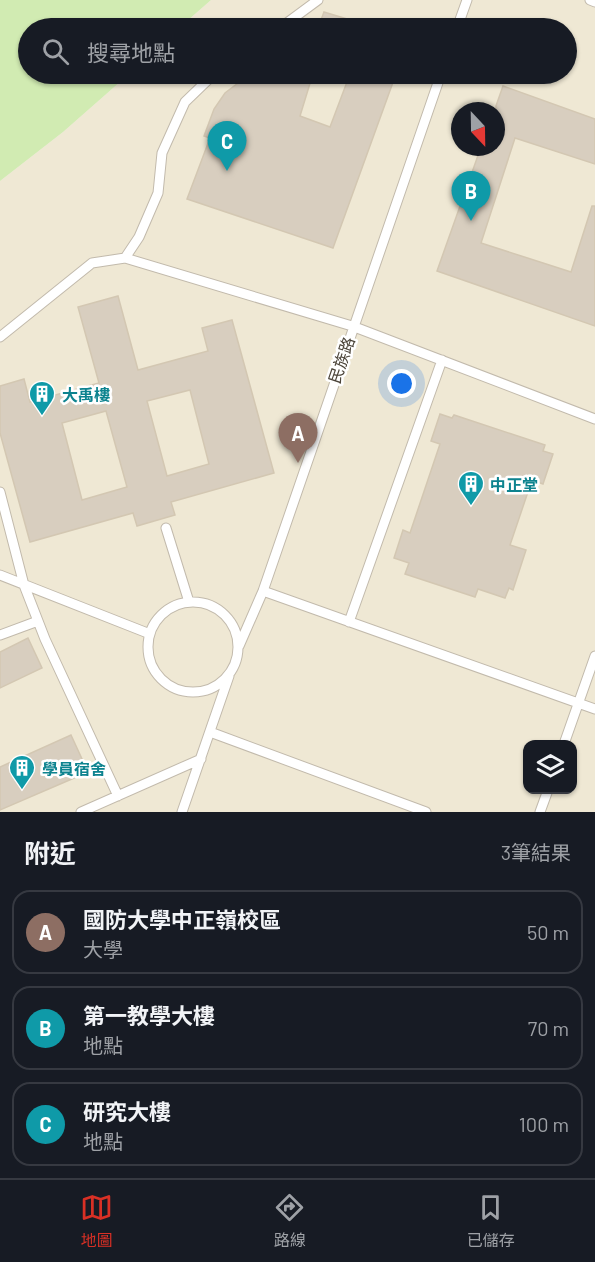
<!DOCTYPE html>
<html lang="zh-TW">
<meta charset="utf-8">
<style>
:root{--surface:#171b24;--page:#20242c;--text:#f1f3f6;--muted:#9ea1a6;--line:#363941;--accent:#d93025}
body{margin:0;font-family:Barlow,"Noto Sans TC",sans-serif;background:var(--page);color:var(--text)}
.controls{position:absolute;right:18px;bottom:18px;display:grid;overflow:hidden;border-radius:12px;box-shadow:0 2px 4px #0004}
.controls button{width:54px;height:54px;display:grid;place-items:center;padding:0;border:0;border-bottom:2px solid var(--line);background:var(--surface);color:var(--text);font:30px sans-serif}
.compass{position:absolute;left:451px;top:102px;width:54px;height:54px;border-radius:50%;background:var(--surface);box-shadow:0 2px 4px #0004;rotate:158deg}
.you{position:absolute;left:402px;top:384px;width:21px;height:21px;margin:-15px;border:4px solid #fff;border-radius:50%;background:#1a73e8;box-shadow:0 0 0 9px #1a73e833}
.badge{display:grid;place-items:center;width:39px;height:39px;border-radius:50%;background:var(--accent);color:#fff;font-size:20px;font-weight:700}
.pin{position:absolute;translate:-50% -50px;filter:drop-shadow(0 2px 3px #0008)}
.pin::after{content:'';position:absolute;top:32px;width:21px;height:18px;background:inherit;clip-path:polygon(0 0,100% 0,50% 100%)}
.list{margin:0;padding:0;list-style:none}
h2{display:flex;justify-content:space-between;align-items:center;height:78px;margin:0;padding:0 24px;font-size:26px}
h2 small{font-size:20px;font-weight:400;color:var(--muted)}
.list li{display:grid;grid-template-columns:39px 1fr auto;gap:18px;align-items:center;box-sizing:border-box;height:84px;margin:0 12px 12px;padding:0 12px;border:2px solid var(--line);border-radius:18px}
.list b{display:block;font-size:22px;white-space:nowrap}
.list p{margin:0;font-size:20px;white-space:nowrap;color:var(--muted)}
.list em{font-size:20px;font-style:normal;color:var(--muted)}
.icon{flex:none;width:33px;height:33px;fill:none;stroke:currentColor;stroke-width:2;stroke-linecap:round;stroke-linejoin:round}
.map{position:relative;flex:none;width:595px;height:812px;overflow:hidden}
.search{position:absolute;background:var(--surface);box-shadow:0 2px 4px #0004;left:18px;right:18px;top:18px;height:66px;display:flex;align-items:center;gap:15px;box-sizing:border-box;padding:0 21px;border-radius:33px;color:var(--muted);font-size:22px}
.sheet{height:366px;background:var(--surface)}
nav{display:flex;justify-content:space-around;align-items:center;box-sizing:border-box;height:84px;border-top:2px solid var(--line);background:var(--surface);font-size:16px;color:var(--muted)}
nav a{display:grid;justify-items:center;gap:3px}
nav .on{color:var(--accent)}
.map>svg:first-child{display:block}
.education{fill:#efe8d4;fill-rule:evenodd}
.green{fill:#d1ebb2}
.building{fill:#d8cebf;stroke:#d3c7b2;stroke-width:1.5;fill-rule:evenodd}
.lines{fill:none;stroke-linecap:round;stroke-linejoin:round}
.lane-casing{stroke:#c2baac;stroke-width:11}
.lane{stroke:#fff;stroke-width:9}
.labels{text-anchor:middle;dominant-baseline:central;stroke-width:5;stroke-linejoin:round;paint-order:stroke}
.street-label{font-size:16px;fill:#4a4338;stroke:#fff}
.culture-label{font-size:16px;font-weight:bold;fill:#0d838f;stroke:#fff;text-anchor:start}
</style>
<div class="map">
<svg width="595" height="812" viewBox="0 0 595 812">
<rect width="100%" height="100%" fill="#f6f2ea"/>
<path class="education" d="M211,0H595V812H0V181L63,132L129,74H566V28H179ZM460,111H496V147H460ZM528,744H572V790H528Z"/>
<path class="green" d="M0,0H211L179,28H28V74H129L63,132L0,181Z"/>
<path class="building" d="M324,12L367,25L366,28H318Z
M260,74H281L311,80L300,116L330,127L350,74H396L333,248L187,199L210,138L204,136L214,109L225,93L246,77Z
M503,86L595,119V164L515,138L481,243L571,272L592,206H595V326L437,271L481,147H496V106Z
M118,296L138,370L208,351L202,328L232,320L274,473L171,502L175,515L137,526L133,513L30,542L0,433V386L24,379L30,402L99,383L78,307ZM190,390L209,464L167,476L147,401ZM106,411L127,487L82,500L62,423Z
M440,414L452,418L454,415L545,445L543,451L553,454L543,484L532,480L510,545L526,550L513,590L509,588L505,598L478,589L475,597L405,574L409,563L394,558L403,530L410,533L440,444L431,441Z
M28,638L42,668L0,688V652Z
M71,735L88,772L0,810V767Z"/>
<g class="lines">
<defs>
<path id="lane" d="M590,0L595,2
M280,28L318,0
M457,28L467,0
M125,258L139,237L158,193L162,153L185,102L214,74
M0,337L92,263L125,258L352,326L595,419
M0,492L24,585L45,639L118,796
M166,528L189,602
M0,575L150,634
M263,591L595,709
M148 647a45 45 0 1 1 90 0a45 45 0 1 1-90 0Z
M349,622L442,360
M0,635L38,621
M239,646L263,591L441,74
M210,732L426,812
M564,744L595,656
M81,812L201,759
M182,812L229,676
M540,812L548,790"/>
</defs>
<use href="#lane" class="lane-casing"/>
<use href="#lane" class="lane"/>
</g>
<defs>
<symbol id="building-pin" viewBox="-11 -11 22 30"><path d="M0 17L-7.5 6A9.5 9.5 0 1 1 7.5 6Z" fill="#0f9aa8" stroke="#fff"/><path d="M-4-6H4V6H1V3H-1V6H-4ZM-2.5-4.3h1.7v1.8h-1.7ZM.8-4.3h1.7v1.8H.8ZM-2.5-1h1.7V.8h-1.7ZM.8-1h1.7V.8H.8Z" fill="#fff"/></symbol>
</defs>
<g fill-rule="evenodd">
<use href="#building-pin" x="27" y="379" width="30" height="40"/>
<use href="#building-pin" x="456" y="469" width="30" height="40"/>
<use href="#building-pin" x="7" y="753" width="30" height="40"/>
</g>
<g class="labels">
<g class="street-label">
<text transform="translate(341 360) rotate(-71)">民族路</text>
</g>
<g class="culture-label">
<text x="62" y="394">大禹樓</text>
<text x="490" y="484">中正堂</text>
<text x="42" y="768">學員宿舍</text>
</g>
</g>
</svg>
<div class="controls">
<button><svg class="icon" aria-label="layers" viewBox="0 0 24 24"><path d="M12 4l9 5-9 5-9-5zM3 14l9 5 9-5"/></svg></button>
</div>
<svg class="compass" viewBox="-18 -18 36 36"><path d="M0-13l5 13h-10z" fill="#e53935"/><path d="M0 13l5-13h-10z" fill="#9ea1a6"/></svg>
<div class="you"></div>
<div class="pin badge" style="left:298px;top:463px;background:#8d6e63">A</div>
<div class="pin badge" style="left:471px;top:221px;background:#0f9aa8">B</div>
<div class="pin badge" style="left:227px;top:171px;background:#0f9aa8">C</div>
<div class="search"><svg class="icon" aria-label="search" viewBox="0 0 24 24"><circle cx="10" cy="10" r="6"/><path d="M15 15l6 6"/></svg>搜尋地點</div>
</div>
<section class="sheet">
<h2>附近<small>3筆結果</small></h2>
<ul class="list">
<li><span class="badge" style="background:#8d6e63">A</span><div><b>國防大學中正嶺校區</b><p>大學</p></div><em>50 m</em></li>
<li><span class="badge" style="background:#0f9aa8">B</span><div><b>第一教學大樓</b><p>地點</p></div><em>70 m</em></li>
<li><span class="badge" style="background:#0f9aa8">C</span><div><b>研究大樓</b><p>地點</p></div><em>100 m</em></li>
</ul>
</section>
<nav>
<a class="on"><svg class="icon" aria-label="map" viewBox="0 0 24 24"><path d="M3 6l6-2 6 2 6-2v14l-6 2-6-2-6 2zM9 4v14M15 6v14"/></svg>地圖</a>
<a><svg class="icon" aria-label="directions" viewBox="0 0 24 24"><path d="M12 3l9 9-9 9-9-9zM9 14v-3h6M13 9l2 2-2 2"/></svg>路線</a>
<a><svg class="icon" aria-label="saved" viewBox="0 0 24 24"><path d="M7 4h10v16l-5-4-5 4z"/></svg>已儲存</a>
</nav>
